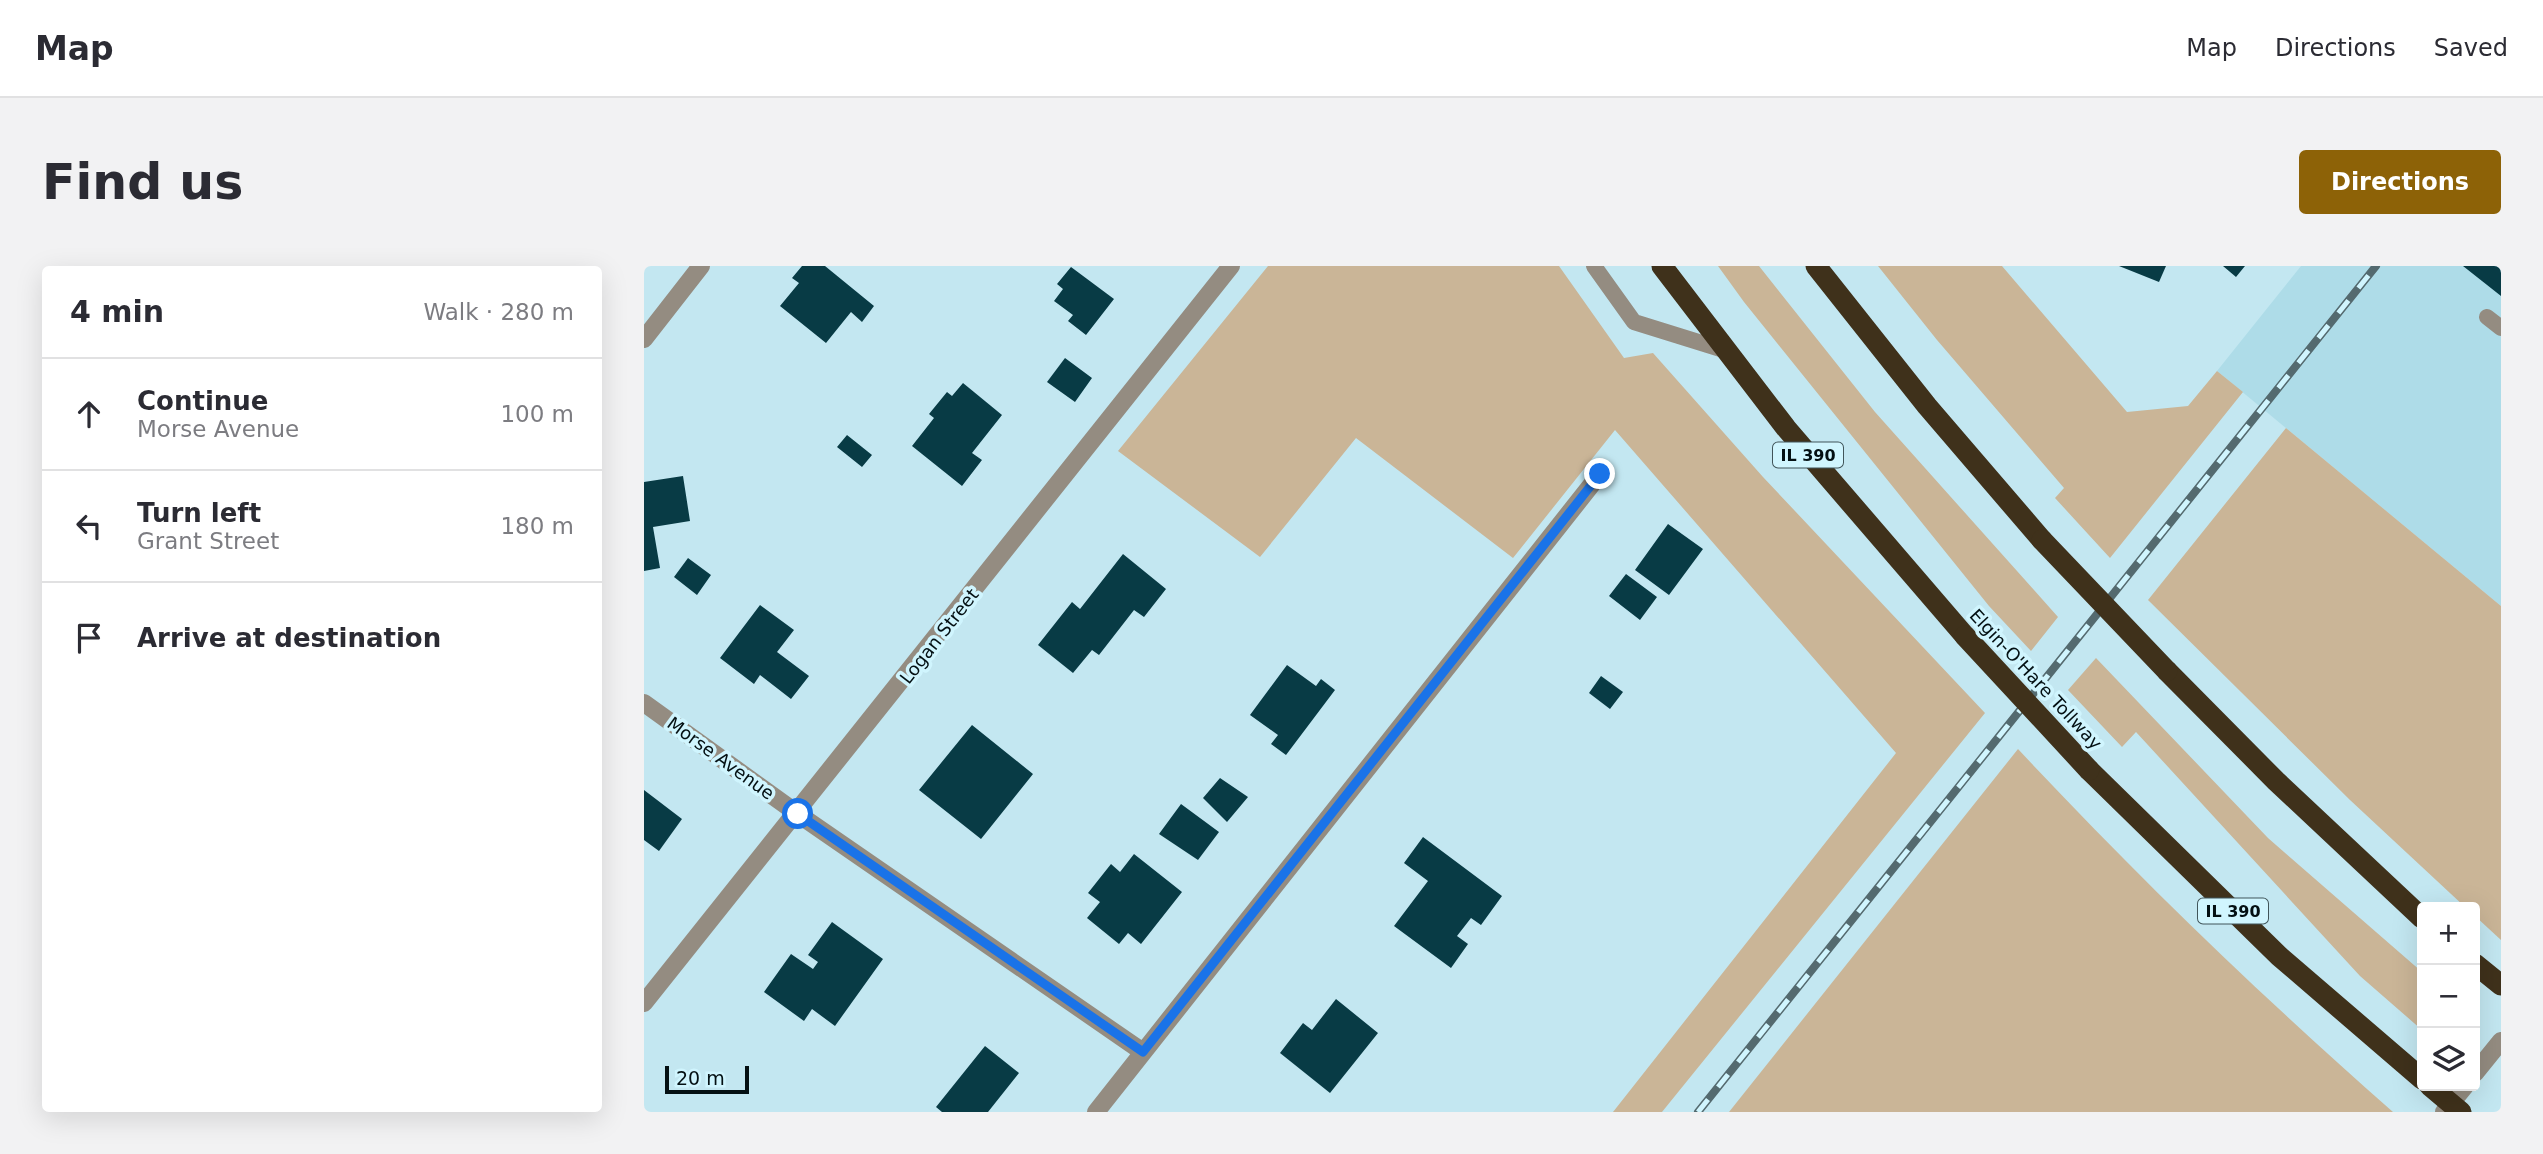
<!DOCTYPE html>
<meta charset="utf-8">
<style>
:root{--surface:#fff;--page:#f2f2f3;--text:#2b2b33;--muted:#7c7c81;--line:#e1e1e2;--accent:#8d6207}
body{margin:0;font-family:"DejaVu Sans",sans-serif;background:var(--page);color:var(--text)}
.controls{position:absolute;right:21px;bottom:21px;display:grid;overflow:hidden;border-radius:7px;box-shadow:0 7px 28px #0002}
.controls button{width:63px;height:63px;display:grid;place-items:center;padding:0;border:0;border-bottom:2px solid var(--line);background:var(--surface);color:var(--text);font:35px sans-serif}
.scale{position:absolute;left:21px;bottom:18px;width:84px;box-sizing:border-box;padding-left:7px;border:4px solid #041013;border-top:0;font-size:19px;line-height:24px;white-space:nowrap;color:#041013;-webkit-text-stroke:5px #d0f5fe;paint-order:stroke}
.stop{position:absolute;width:21px;height:21px;margin:-16px;border:5px solid #1a73e8;border-radius:50%;background:#fff}
.stop.end{background:#1a73e8;border-color:#fff;box-shadow:0 2px 7px #0008}
.list{margin:0;padding:0;list-style:none}
h2{display:flex;justify-content:space-between;align-items:center;height:91px;margin:0;padding:0 28px;font-size:30px}
h2 small{font-size:23px;font-weight:400;color:var(--muted)}
.list li{display:grid;grid-template-columns:46px 1fr auto;gap:21px;align-items:center;box-sizing:border-box;height:112px;padding:0 28px;border-top:2px solid var(--line)}
.list b{display:block;font-size:26px;white-space:nowrap}
.list p{margin:0;font-size:23px;white-space:nowrap;color:var(--muted)}
.list em{font-size:23px;font-style:normal;color:var(--muted)}
.icon{flex:none;width:38px;height:38px;fill:none;stroke:currentColor;stroke-width:2;stroke-linecap:round;stroke-linejoin:round}
.map{position:relative;flex:none;width:1857px;height:846px;overflow:hidden;border-radius:7px}
header{display:flex;align-items:center;gap:42px;box-sizing:border-box;height:98px;padding:0 35px;background:var(--surface);border-bottom:2px solid var(--line)}
header strong{font-size:33px}
nav{display:flex;gap:38px;margin-inline-start:auto;font-size:24px}
.intro{display:flex;align-items:center;justify-content:space-between;box-sizing:border-box;height:168px;padding:0 42px}
h1{margin:0;font-size:49px}
.button{padding:18px 32px;border-radius:7px;background:var(--accent);color:#fff;font-size:24px;font-weight:700}
main{display:flex;gap:42px;padding:0 42px}
aside{flex:1;background:var(--surface);border-radius:7px;box-shadow:0 7px 28px #0002}
.map>svg:first-child{display:block}
.built{fill:#aedce8}
.green{fill:#cab597}
.building{fill:#083b45}
.lines{fill:none;stroke-linecap:round;stroke-linejoin:round}
.service{stroke:#948c81;stroke-width:16}
.minor{stroke:#948c81;stroke-width:18}
.motorway{stroke:#3f311b;stroke-width:21}
.rail-casing{stroke:#546a6f;stroke-width:8}
.rail{stroke:#d0f5fe;stroke-width:5;stroke-dasharray:16;stroke-linecap:butt}
.motorway-bridge{stroke:#3f311b;stroke-width:21}
.route{stroke:#1a73e8;stroke-width:9}
.labels{text-anchor:middle;dominant-baseline:central;stroke-width:7;stroke-linejoin:round;paint-order:stroke}
.shield{fill:#d0f5fe;stroke:#41555a;stroke-width:2}
.shield-label{font-size:16px;font-weight:bold;fill:#041013}
.street-label{font-size:18px;fill:#041013;stroke:#d0f5fe}
</style>
<header>
<strong>Map</strong>
<nav><a>Map</a><a>Directions</a><a>Saved</a></nav>
</header>
<div class="intro"><h1>Find us</h1><a class="button">Directions</a></div>
<main>
<aside>
<h2>4 min<small>Walk · 280 m</small></h2>
<ul class="list">
<li><svg class="icon" aria-label="ahead" viewBox="0 0 24 24"><path d="M12 20V5M6 11l6-6 6 6"/></svg><div><b>Continue</b><p>Morse Avenue</p></div><em>100 m</em></li>
<li><svg class="icon" aria-label="left" viewBox="0 0 24 24"><path d="M17 20v-9H6M10 6l-5 5 5 5"/></svg><div><b>Turn left</b><p>Grant Street</p></div><em>180 m</em></li>
<li><svg class="icon" aria-label="arrive" viewBox="0 0 24 24"><path d="M6 21V4h12l-3 4 3 4H6"/></svg><div><b>Arrive at destination</b></div></li>
</ul>
</aside>
<div class="map">
<svg width="1857" height="846" viewBox="0 0 1857 846">
<rect width="100%" height="100%" fill="#c3e7f1"/>
<path class="built" d="M1657,0H1857V340L1573,105Z"/>
<path class="green" d="M624,0H915L980,92L1009,87L1119,211L1341,447L1018,846H969L1252,487L971,164L869,292L712,172L616,291L474,185Z
M1074,0H1115L1231,146L1414,351L1387,385L1345,340L1100,36Z
M1234,0H1358L1483,146L1544,140L1573,105L1599,126L1466,292L1411,232L1420,222L1293,74Z
M1642,162L1857,340V674L1831,650V641H1821L1706,534L1504,334Z
M1452,392L1624,572L1778,706V764L1716,710L1492,466L1478,481L1424,424Z
M1374,483C1493,610 1618,731 1749,846H1085Z"/>
<path class="building" d="M158,0H181L230,40L218,56L207,46L182,77L136,40L155,17L148,12Z
M1475,0H1522L1515,16Z
M1579,0H1601L1592,11Z
M1819,0H1857V30Z
M427,1L470,33L442,69L424,55L429,49L410,35L419,23L413,18Z
M421,92L448,112L431,136L403,116Z
M319,117L358,149L328,187L338,194L318,220L268,180L290,152L285,148L303,126L308,130Z
M203,169L228,189L218,201L193,181Z
M39,210L46,255L9,261L16,302L0,305V216Z
M1024,258L1059,283L1025,329L991,304Z
M479,288L522,323L500,351L490,344L455,389L448,384L429,407L394,379L428,336L436,343Z
M44,292L67,309L53,329L30,311Z
M982,308L1013,331L996,354L965,330Z
M116,339L150,364L133,386L165,410L147,433L116,409L110,418L76,392Z
M643,399L672,420L677,413L691,424L642,489L627,478L634,469L606,449Z
M957,410L979,426L966,443L945,427Z
M328,459L389,508L337,573L275,524Z
M576,512L604,531L583,556L559,532Z
M0,524L38,553L15,585L0,574Z
M537,538L575,566L554,594L515,568Z
M779,571L858,630L837,659L827,652L813,670L824,678L807,702L750,660L784,615L760,597Z
M490,588L538,626L497,678L484,667L475,678L443,652L456,636L444,627L467,598L476,606Z
M188,656L239,693L191,760L168,743L160,755L120,726L147,688L169,703L174,696L164,689Z
M692,733L734,767L686,827L636,787L659,757L668,764Z
M341,780L375,807L344,846H298L292,841Z"/>
<g class="lines">
<path class="service" d="M950,0L990,56L1080,84
M1843,51L1857,62"/>
<path class="minor" d="M0,73L57,0
M0,437L154,548L499,786
M0,737L587,0
M1831,807L1857,775
M452,846L956,208
M1800,846L1821,820"/>
<path class="motorway" d="M1018,0L1142,162L1321,370
M1172,0L1283,140L1398,274
M1523,405L1632,515L1778,652
M1445,504L1635,690L1778,813
M1831,698L1857,719"/>
<defs>
<path id="rail" d="M1054,846L1732,0"/>
</defs>
<use href="#rail" class="rail-casing"/>
<use href="#rail" class="rail"/>
<path class="motorway-bridge" d="M1398,274L1523,405
M1321,370L1445,504
M1786,820L1817,846"/>
</g>
<g class="lines">
<path class="route" d="M154,548L499,786L956,208"/>
</g>
<g class="labels">
<g class="shield">
<rect x="1129" y="176.5" width="70" height="25" rx="5"/>
<rect x="1554" y="632.5" width="70" height="25" rx="5"/>
</g>
<g class="shield-label">
<text x="1164" y="189">IL 390</text>
<text x="1589" y="645">IL 390</text>
</g>
<g class="street-label">
<text transform="translate(295 370) rotate(-52)">Logan Street</text>
<text transform="translate(1392 413) rotate(47)">Elgin-O'Hare Tollway</text>
<text transform="translate(77 492) rotate(36)">Morse Avenue</text>
</g>
</g>
</svg>
<div class="controls">
<button>+</button>
<button>−</button>
<button><svg class="icon" aria-label="layers" viewBox="0 0 24 24"><path d="M12 4l9 5-9 5-9-5zM3 14l9 5 9-5"/></svg></button>
</div>
<div class="scale">20 m</div>
<div class="stop" style="left:154px;top:548px"></div>
<div class="stop end" style="left:956px;top:208px"></div>
</div>
</main>
